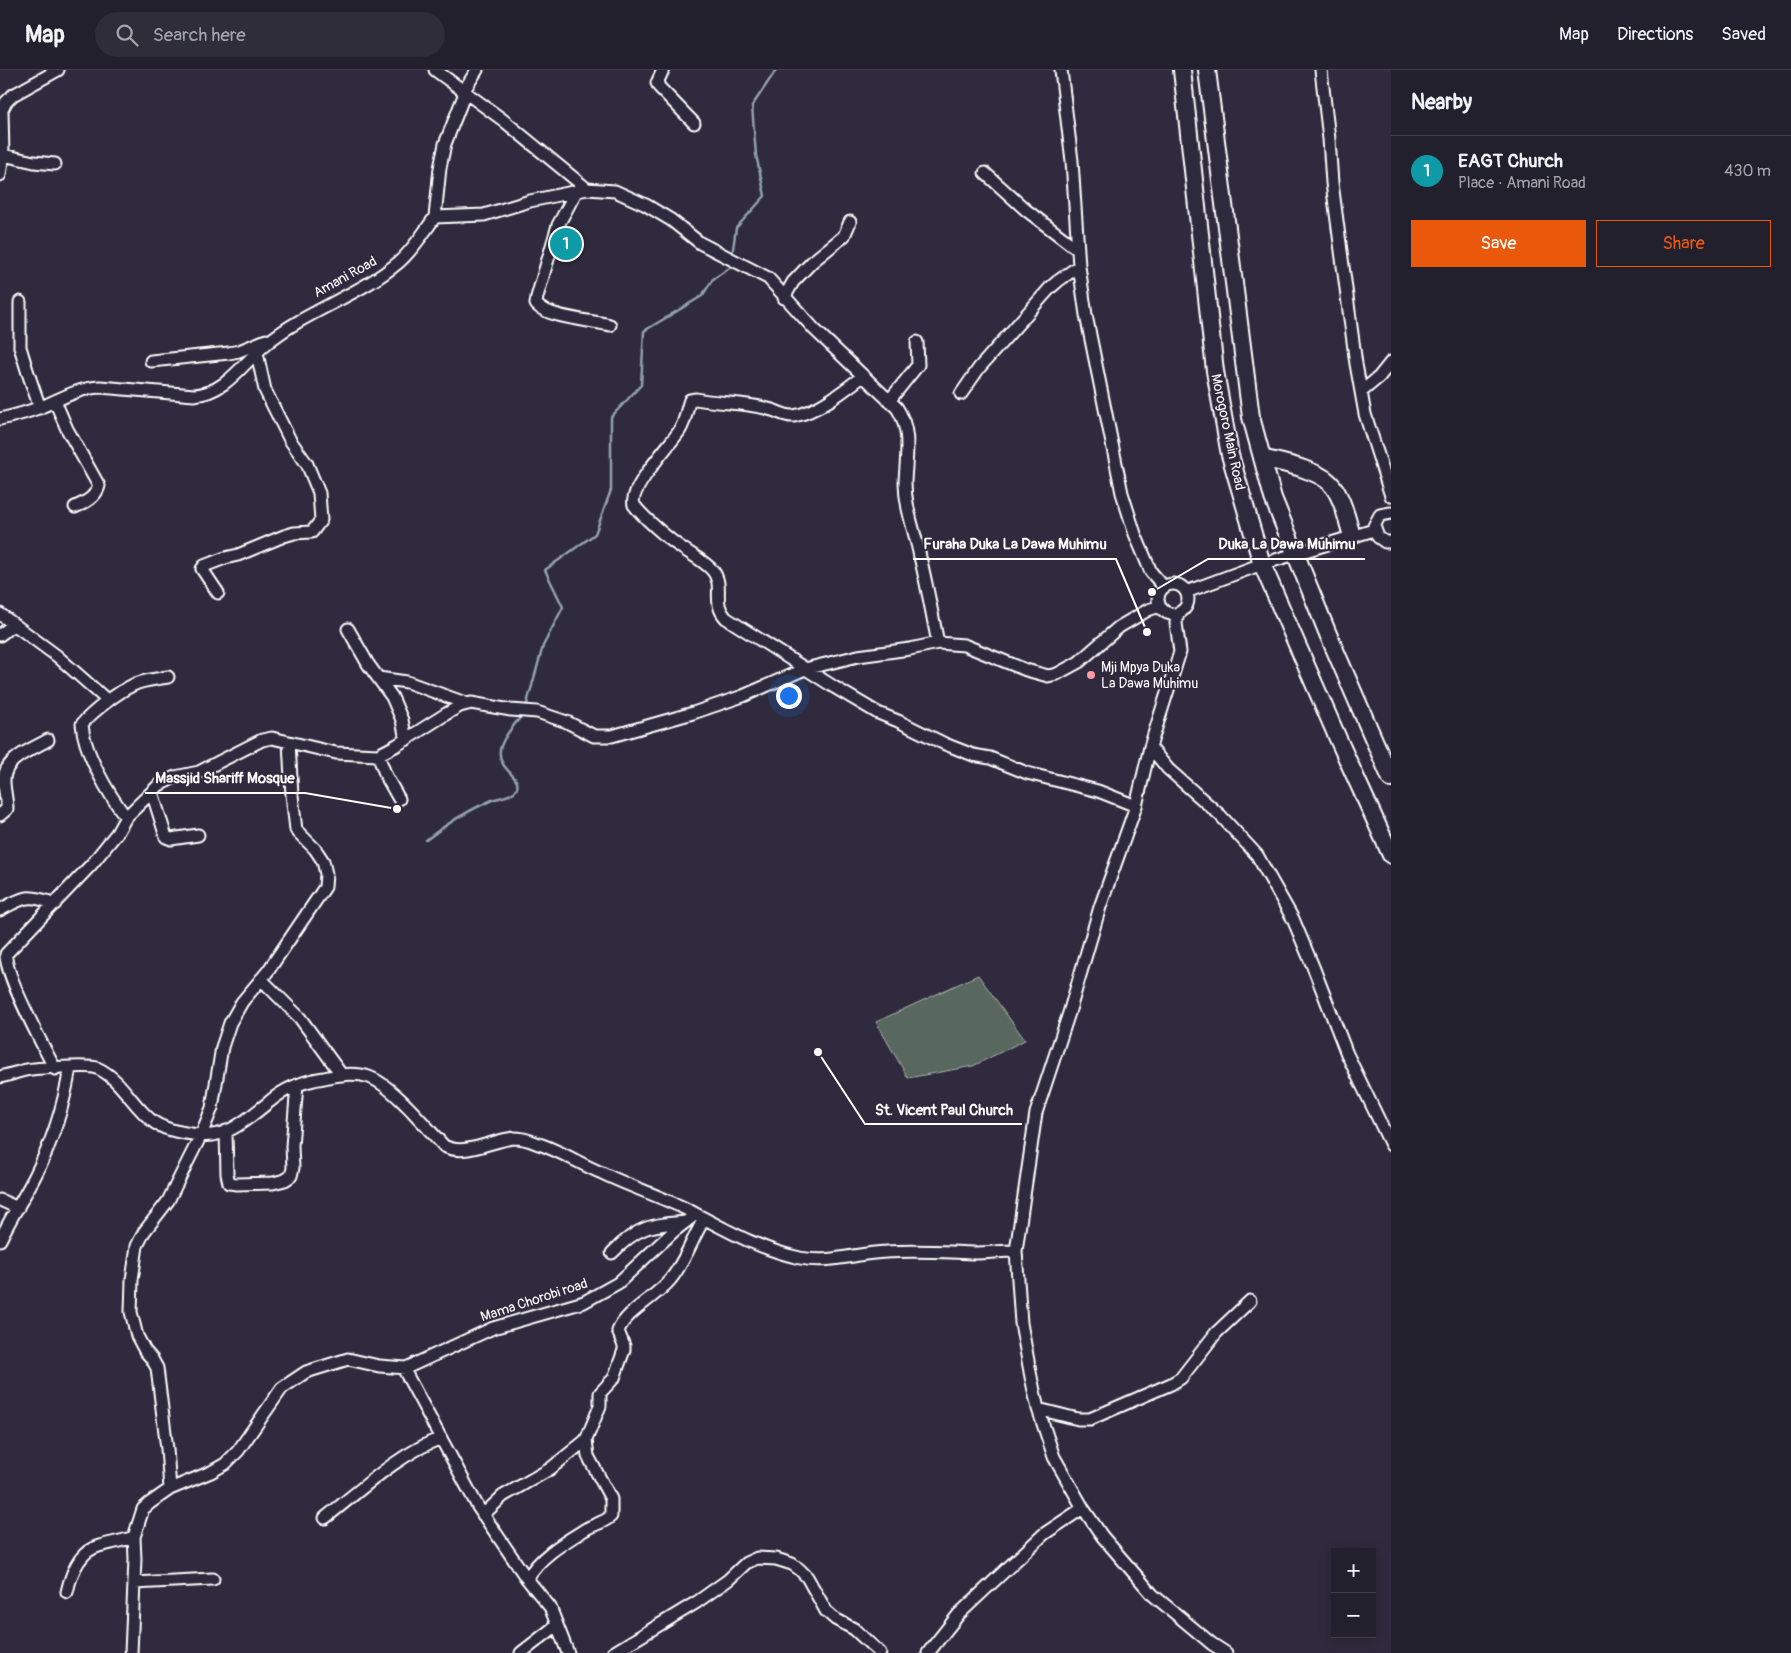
<!DOCTYPE html>
<meta charset="utf-8">
<style>
:root{--surface:#23202e;--page:#2f2d3a;--text:#f1f3f6;--muted:#a3a3aa;--line:#403e4a;--accent:#ea580c}
body{margin:0;font-family:Pangolin,sans-serif;background:var(--page);color:var(--text)}
.controls{position:absolute;right:15px;bottom:15px;display:grid;overflow:hidden;border-radius:0px;box-shadow:0 2px 12px #0003}
.controls button{width:45px;height:45px;display:grid;place-items:center;padding:0;border:0;border-bottom:1px solid var(--line);background:var(--surface);color:var(--text);font:25px sans-serif}
.you{position:absolute;left:788px;top:625px;width:18px;height:18px;margin:-12px;border:4px solid #fff;border-radius:50%;background:#1a73e8;box-shadow:0 0 0 8px #1a73e833}
.badge{display:grid;place-items:center;width:32px;height:32px;border-radius:50%;background:var(--accent);color:#fff;font-size:16px;font-weight:700}
.pin{position:absolute;translate:-50% -50%;border:2px solid #fff;box-shadow:0 1px 5px #0006}
.list{margin:0;padding:0;list-style:none}
h2{display:flex;justify-content:space-between;align-items:center;height:65px;margin:0;padding:0 20px;font-size:21px}
h2 small{font-size:16px;font-weight:400;color:var(--muted)}
.list li{display:grid;grid-template-columns:32px 1fr auto;gap:15px;align-items:center;box-sizing:border-box;height:70px;padding:0 20px;border-top:1px solid var(--line)}
.list b{display:block;font-size:19px;white-space:nowrap}
.list p{margin:0;font-size:16px;white-space:nowrap;color:var(--muted)}
.list em{font-size:16px;font-style:normal;color:var(--muted)}
.actions{display:flex;gap:10px;padding:15px 20px}
.actions a{flex:1;padding:11px 0;border:1px solid var(--accent);border-radius:0px;text-align:center;font-size:18px;color:var(--accent)}
.actions .main{background:var(--accent);color:#fff}
.icon{flex:none;width:28px;height:28px;fill:none;stroke:currentColor;stroke-width:2;stroke-linecap:round;stroke-linejoin:round}
.map{position:relative;flex:none;width:1391px;height:1583px;overflow:hidden}
header{display:flex;align-items:center;gap:30px;box-sizing:border-box;height:70px;padding:0 25px;background:var(--surface);border-bottom:1px solid var(--line)}
header strong{font-size:24px}
nav{display:flex;gap:28px;margin-inline-start:auto;font-size:18px}
.search{width:350px;height:45px;background:var(--page);display:flex;align-items:center;gap:12px;box-sizing:border-box;padding:0 18px;border-radius:28px;color:var(--muted);font-size:19px}
main{display:flex}
aside{flex:1;background:var(--surface)}
.map>svg:first-child{display:block}
.green{fill:#59675e;stroke:#acb3ae}
.lines{fill:none;stroke-linecap:round;stroke-linejoin:round}
.stream{stroke:#93a2ac;stroke-width:2.5}
.minor-casing{stroke:#fff;stroke-width:15}
.highway-casing{stroke:#fff;stroke-width:20}
.minor{stroke:#2f2a3d;stroke-width:11}
.highway{stroke:#2f2a3d;stroke-width:16}
.poi-dot{fill:#ff9aa2;stroke:#2f2a3d;stroke-width:2}
.labels{text-anchor:middle;dominant-baseline:central;stroke-width:4;stroke-linejoin:round;paint-order:stroke}
.street-label{font-size:14px;fill:#fff;stroke:#2f2a3d}
.poi-label{font-size:14px;fill:#fff;stroke:#2f2a3d;text-anchor:start}
.leader{fill:none;stroke:#fff;stroke-width:2}
.callout-dot{fill:#fff;stroke:#2f2a3d;stroke-width:2}
.callout-label{font-size:15px;text-anchor:middle;font-weight:bold;fill:#fff;stroke:#2f2a3d;stroke-width:4;stroke-linejoin:round;paint-order:stroke}
</style>
<header>
<strong>Map</strong>
<div class="search"><svg class="icon" aria-label="search" viewBox="0 0 24 24"><circle cx="10" cy="10" r="6"/><path d="M15 15l6 6"/></svg>Search here</div>
<nav><a>Map</a><a>Directions</a><a>Saved</a></nav>
</header>
<main>
<div class="map">
<svg width="1391" height="1583" viewBox="0 0 1391 1583">
<rect width="100%" height="100%" fill="#2f2a3d"/>
<filter id="ink" filterUnits="userSpaceOnUse"><feTurbulence type="fractalNoise" baseFrequency=".02" numOctaves="2"/><feDisplacementMap in="SourceGraphic" scale="10" xChannelSelector="R" yChannelSelector="G"/><feConvolveMatrix kernelMatrix="1 2 1 2 8 2 1 2 1" color-interpolation-filters="sRGB"/></filter>
<g filter="url(#ink)">
<path class="green" d="M978,905L1025,970L973,996L908,1008L876,952Z"/>
<g class="lines">
<path class="stream" d="M732,186L736,158L765,126L756,85L752,36L776,0
M526,637L543,576L563,537L545,500L595,464L611,420V347L641,315L644,261L702,226L713,209L731,197V194
M426,770C446,754 467,741 492,730C499,727 511,727 516,720C524,707 497,700 500,680C502,668 515,654 523,644"/>
<defs>
<path id="minor" d="M435,0L503,50L587,119
M663,0L657,13L659,17L694,53
M1061,0L1072,91L1079,196L1086,245L1122,423L1135,464L1151,502L1164,517
M1321,0L1329,69L1332,113L1356,294L1365,344L1391,426
M463,22L477,0
M3,85L34,92L55,94
M985,103L1026,140L1077,179
M0,105L3,85L2,40L6,32L13,25L58,0
M576,122L558,155L537,227L536,234C545,247 594,251 610,255
M435,147L440,98L445,74L465,23
M784,228L793,212L812,192L844,166L850,152
M20,232V277L27,300L40,338
M151,291L229,283L239,281L266,270
M863,306C845,320 817,342 794,346C786,347 779,342 772,340C747,332 721,334 696,329L690,330C686,340 686,350 680,360C671,374 628,419 634,435C642,446 667,468 679,476C690,484 705,491 713,501C725,517 711,532 726,548L834,617L878,643L898,651L945,674L973,685L990,688L1027,703L1098,721L1136,736
M1361,322L1379,307L1391,292
M961,324L979,298L1050,218L1058,211L1079,196
M55,331L67,359L99,416C96,427 85,433 75,437
M889,331L918,295L917,272
M0,349C14,346 28,342 41,337C61,329 78,318 100,317L194,325C226,323 243,293 266,274C307,240 359,226 399,192C413,180 424,162 435,147L484,145L530,131L587,119L615,121L646,135L671,150L700,173L768,208L814,259L897,338C912,361 906,387 905,412C905,439 915,461 920,487C927,515 932,544 938,573
M1391,443L1380,445L1374,456L1378,467L1385,472H1391
M1158 529a15 15 0 1 1 30 0a15 15 0 1 1-30 0Z
M1186,522L1262,494L1374,460
M218,523L202,499L204,496L225,488L238,485L284,466L294,463L312,462L321,450L319,423L307,394L290,370L265,320L257,283
M1178,543L1176,553L1180,582L1150,677L1136,736L1100,837L1069,943L1036,1043L1016,1181L1021,1253L1031,1307L1038,1339L1054,1387L1083,1438L1102,1466L1153,1525L1212,1574L1226,1583
M0,544L57,586L108,631
M348,559L368,594L392,627L402,650L406,670
M0,565L13,555
M378,608L407,612L468,634
M1150,677L1168,699L1220,745L1257,785L1293,849L1314,899L1347,984L1391,1075
M378,685L386,706L399,729
M152,722L166,767L171,769L198,765
M0,745L7,739C7,730 4,720 4,711C3,689 31,680 48,670
M126,747C109,725 84,683 82,654C92,642 118,622 133,615C143,610 157,609 168,607
M0,840C25,826 29,824 55,834
M261,909L300,948L341,1004
M55,999C44,978 4,903 6,884L91,795L117,763L126,747L159,715L175,707L199,702L262,670L272,668L336,683L378,685L397,675L446,644L460,636L471,633L511,640L537,642L567,652L594,666H612L693,643L743,626L805,599L858,586L910,579L938,573L964,575L1026,600L1048,606L1057,604L1079,592L1119,557L1148,540L1160,536
M0,1007C9,1005 17,1002 26,1000C35,998 91,995 97,998C122,1009 133,1038 155,1053C168,1061 184,1063 199,1065C228,1069 248,1048 269,1032C284,1019 304,1011 324,1008C338,1005 354,1002 369,1007C392,1015 426,1057 444,1076C465,1087 492,1070 514,1068C522,1068 529,1070 536,1073C559,1080 580,1094 602,1103C633,1118 666,1128 696,1144C730,1162 762,1180 800,1188C832,1194 855,1183 886,1182C916,1180 945,1182 974,1183C988,1183 1002,1181 1016,1181
M226,1061L227,1104L229,1113L237,1114L273,1113L285,1110L291,1106L293,1098L292,1076L297,1015
M0,1130L18,1138
M0,1170C10,1149 23,1129 34,1108C51,1075 64,1035 70,998
M612,1183C638,1156 650,1155 686,1152
M403,1298L478,1437L527,1509L550,1537L568,1583
M1038,1339L1078,1349H1090L1171,1314L1181,1308L1216,1263L1250,1231
M170,1419L167,1379L157,1298L152,1289L145,1281L137,1266L131,1242L132,1210L137,1176L144,1162L168,1131L201,1065L212,1038L222,977L230,953L242,932L268,901L325,817L326,804L323,791L315,779L296,760L292,725L289,673
M483,1445L503,1426L550,1399L586,1370
M325,1448C361,1420 397,1385 441,1368
M527,1509C540,1486 565,1472 586,1459C594,1454 604,1453 611,1446V1429L588,1386L586,1370L600,1336V1323L614,1308L624,1280V1276L618,1261C626,1241 656,1227 670,1210C685,1192 692,1169 704,1149
M134,1513L213,1509
M67,1522C71,1504 79,1481 99,1476C111,1473 122,1471 134,1467
M131,1583L135,1489L134,1467L143,1439L150,1433L170,1419L211,1402L225,1394L238,1381L282,1318L306,1302L348,1289L379,1296L406,1298L493,1258L584,1232L618,1213L674,1161L696,1144
M521,1583L557,1555
M613,1583L697,1532L728,1510L746,1493L757,1488L776,1489L792,1494L799,1499L807,1507L826,1541L835,1549L854,1559L880,1583
M928,1583L959,1544L1044,1464L1083,1438"/>
<path id="highway" d="M1182,0L1215,301L1230,385L1262,494L1339,671L1391,785
M1207,0L1251,347L1273,428L1328,564L1391,709
M1262,388C1281,393 1315,399 1329,412C1342,424 1347,450 1352,466"/>
</defs>
<use href="#minor" class="minor-casing"/>
<use href="#highway" class="highway-casing"/>
<use href="#minor" class="minor"/>
<use href="#highway" class="highway"/>
</g>
</g>
<circle class="poi-dot" cx="1091" cy="605" r="5"/>
<g class="labels">
<g class="street-label">
<text transform="translate(345 207) rotate(-29)">Amani Road</text>
<text transform="translate(1228 362) rotate(78)">Morogoro Main Road</text>
<text transform="translate(534 1230) rotate(-18)">Mama Chorobi road</text>
</g>
<g class="poi-label">
<text x="1101" y="597">Mji Mpya Duka<tspan x="1101" dy="16">La Dawa Muhimu</tspan></text>
</g>
</g>
<path class="leader" d="M1147 562L1116 489H913M1152 522L1208 489H1365M397 739L305 723H145M818 982L865 1054H1022"/>
<g class="callout-dot">
<circle cx="1147" cy="562" r="5"/>
<circle cx="1152" cy="522" r="5"/>
<circle cx="397" cy="739" r="5"/>
<circle cx="818" cy="982" r="5"/>
</g>
<g class="callout-label">
<text x="1015" y="479">Furaha Duka La Dawa Muhimu</text>
<text x="1287" y="479">Duka La Dawa Muhimu</text>
<text x="225" y="713">Massjid Shariff Mosque</text>
<text x="944" y="1045">St. Vicent Paul Church</text>
</g>
</svg>
<div class="controls">
<button>+</button>
<button>−</button>
</div>
<div class="you"></div>
<div class="pin badge" style="left:566px;top:174px;background:#0f9aa8">1</div>
</div>
<aside>
<h2>Nearby<small></small></h2>
<ul class="list">
<li><span class="badge" style="background:#0f9aa8">1</span><div><b>EAGT Church</b><p>Place · Amani Road</p></div><em>430 m</em></li>
</ul>
<div class="actions"><a class="main">Save</a><a>Share</a></div>
</aside>
</main>
